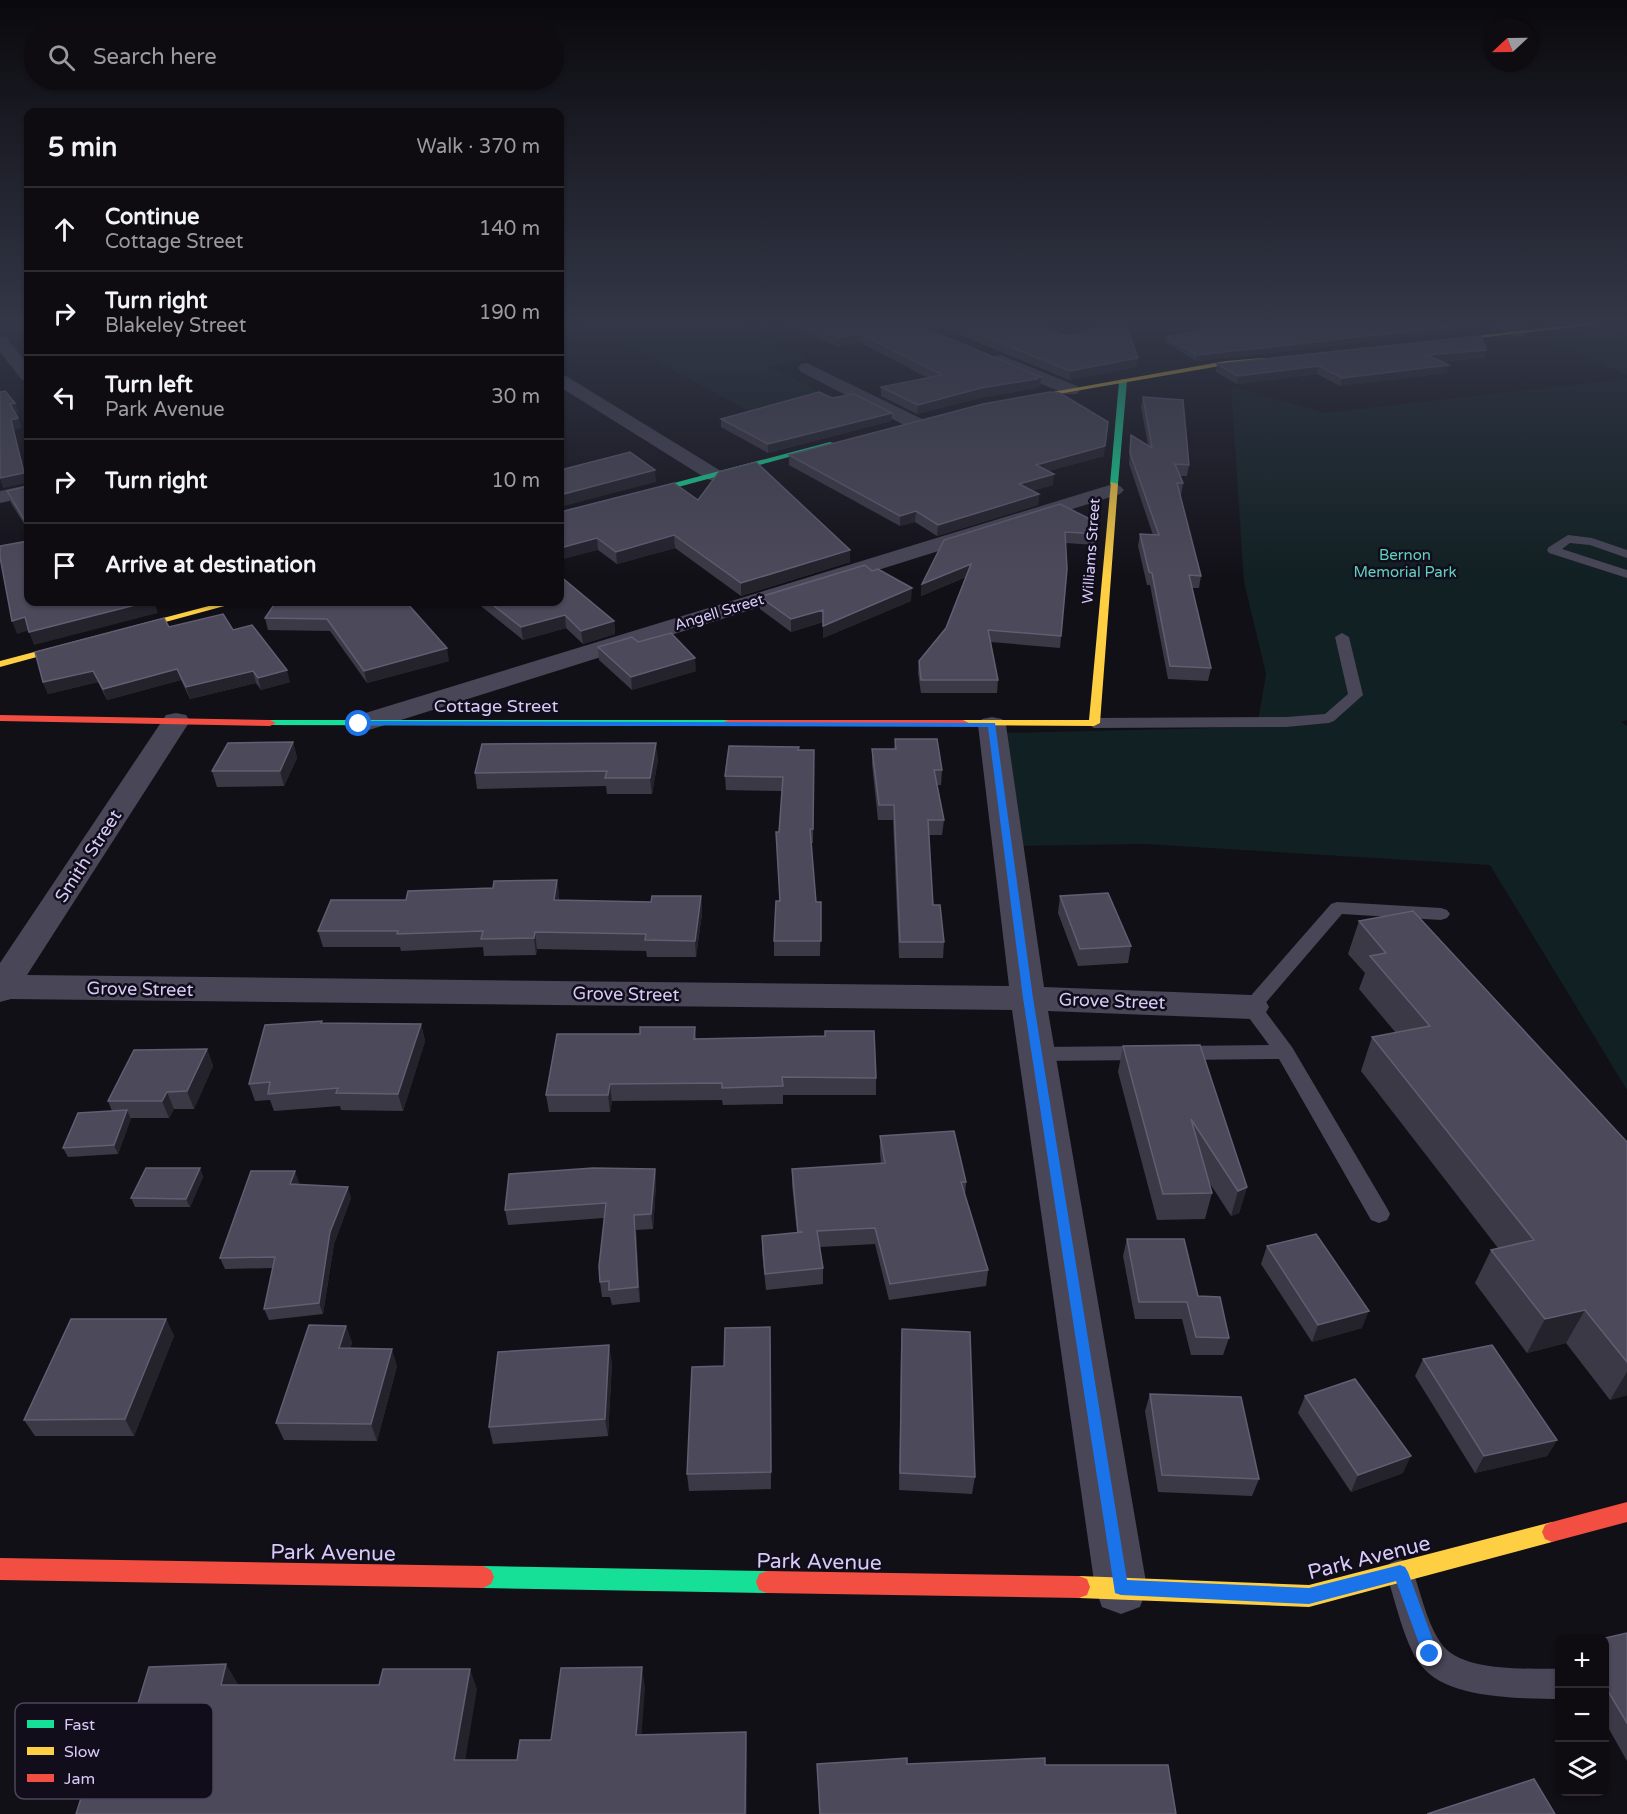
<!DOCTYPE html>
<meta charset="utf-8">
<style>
:root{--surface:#0e0c11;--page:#1c1a1f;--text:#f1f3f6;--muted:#9b9b9f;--line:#2e2c31}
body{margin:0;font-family:"Varela Round",sans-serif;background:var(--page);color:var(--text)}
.controls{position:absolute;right:18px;bottom:18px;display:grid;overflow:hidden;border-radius:12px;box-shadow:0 2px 4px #0004}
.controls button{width:54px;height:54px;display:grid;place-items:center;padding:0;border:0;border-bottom:2px solid var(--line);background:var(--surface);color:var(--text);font:30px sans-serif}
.compass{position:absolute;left:1483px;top:18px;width:54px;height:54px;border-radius:50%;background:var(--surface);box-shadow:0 2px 4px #0004;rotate:248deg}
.stop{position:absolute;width:18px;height:18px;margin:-14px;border:4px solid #1a73e8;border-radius:50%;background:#fff}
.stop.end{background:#1a73e8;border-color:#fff;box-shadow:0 2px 6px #0008}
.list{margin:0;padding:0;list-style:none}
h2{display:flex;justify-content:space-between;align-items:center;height:78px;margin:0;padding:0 24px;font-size:26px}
h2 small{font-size:20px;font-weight:400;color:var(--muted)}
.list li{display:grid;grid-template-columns:39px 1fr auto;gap:18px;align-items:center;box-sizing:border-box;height:84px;padding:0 24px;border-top:2px solid var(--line)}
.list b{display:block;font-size:22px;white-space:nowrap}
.list p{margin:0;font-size:20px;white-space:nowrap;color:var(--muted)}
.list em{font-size:20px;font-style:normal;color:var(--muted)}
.icon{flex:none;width:33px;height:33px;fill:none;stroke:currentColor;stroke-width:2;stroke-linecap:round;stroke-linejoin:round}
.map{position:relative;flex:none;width:1627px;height:1814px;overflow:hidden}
.search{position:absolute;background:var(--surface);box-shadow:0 2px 4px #0004;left:24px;top:24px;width:540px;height:66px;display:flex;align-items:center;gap:15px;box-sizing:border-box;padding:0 21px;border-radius:33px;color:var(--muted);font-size:22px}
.panel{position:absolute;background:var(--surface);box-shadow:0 2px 4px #0004;left:24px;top:108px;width:540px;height:498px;border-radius:12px}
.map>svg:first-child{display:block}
.green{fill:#112022}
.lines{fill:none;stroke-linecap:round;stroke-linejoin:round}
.lane{fill:#484657;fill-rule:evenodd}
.street{fill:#484657;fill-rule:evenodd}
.fast{fill:#16e098;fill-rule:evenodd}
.slow{fill:#ffcf43;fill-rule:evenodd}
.jam{fill:#f24e42;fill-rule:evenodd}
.wall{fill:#3c3946}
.shaded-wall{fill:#24222b}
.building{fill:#4c495a;stroke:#625d73;stroke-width:1.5}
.route{fill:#1a73e8}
.labels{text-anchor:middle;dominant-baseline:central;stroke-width:5;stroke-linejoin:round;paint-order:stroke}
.far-street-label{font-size:15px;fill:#d7ccf9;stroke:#110d1a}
.far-park-label{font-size:15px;fill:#61d0c2;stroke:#110d1a}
.street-label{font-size:18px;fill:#d7ccf9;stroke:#110d1a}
.near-street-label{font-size:21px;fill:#d7ccf9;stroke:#110d1a}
.key{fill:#110d1a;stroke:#4c465d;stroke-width:1.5}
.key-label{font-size:16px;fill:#d7ccf9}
</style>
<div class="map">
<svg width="1627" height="1814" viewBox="0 0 1627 1814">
<rect width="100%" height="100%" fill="#121017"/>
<path class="green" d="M585,323H749L739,326L806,358L770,367L825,394L750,412Z
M1627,329V375L1544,338Z
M1627,379V720L1621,722L1627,726V1090L1490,865L1144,844L1009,846L1000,733L1257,727L1266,674L1244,582L1231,387L1325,413Z"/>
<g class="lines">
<path class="lane" d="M1568,535L1592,538L1627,550V558L1590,545L1570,543L1562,549L1627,570V578L1549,553L1547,550L1549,547Z
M1342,633L1349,637L1363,695L1334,721L1329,723L1286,727L1094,728L1086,723L1094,718L1286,717L1325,714L1348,694L1335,637Z
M1337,902L1441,908L1447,910L1450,914L1447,918L1441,920L1342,914L1262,1007L1292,1047L1387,1208L1390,1214L1387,1220L1379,1223L1371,1220L1279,1059L1178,1060L1171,1058L1168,1053L1171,1048L1178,1046L1269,1045L1241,1007L1331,904Z
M1144,1046L1151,1048L1154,1053L1151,1058L1144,1060L1038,1061L1031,1059L1028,1054L1031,1049L1038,1047Z
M1400,1559L1410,1563C1420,1588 1425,1619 1440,1642C1460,1673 1527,1668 1560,1669V1699C1520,1698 1446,1700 1420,1664C1404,1643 1395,1599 1386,1573L1390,1563Z"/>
<path class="street" d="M1494,323H1514L1527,332L1525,336H1513Z
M0,336L6,337L28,365V381L22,380L0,352Z
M1001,355L1077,386L1080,390L1077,394H1065L995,364L992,360L995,356Z
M807,363L922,419L925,423L922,427H908L801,372L798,368L801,364Z
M560,375L566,376L721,471L724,475L721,479L714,481L707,479L560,387Z
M1113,484L1120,486L1124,490L1120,494L369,730L359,732L349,730L345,724L349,718Z
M28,485V497L0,503V491Z
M176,713L186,715L190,721L27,975L1009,986L978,725L982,719L992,717L1002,719L1006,725L1044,987L1251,995L1264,998L1269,1007L1264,1016L1251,1019L1048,1011L1147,1588L1140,1607L1121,1614L1102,1607L1095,1588L1012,1010L11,999L0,1002V963L166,715Z"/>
<path class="fast" d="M1123,379L1127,381L1118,484L1114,487L1110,484L1119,381Z
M830,442L837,444L560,519V513Z
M270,720H728L734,723L728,726L266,725L264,723Z
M483,1566L767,1571L775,1574L778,1582L775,1590L767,1593L483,1588L475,1584L472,1577L475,1570Z"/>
<path class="slow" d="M1588,323H1609L1436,343L1433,341Z
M1263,358H1266V362L1226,365L1012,402L1008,400L1226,361Z
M1111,482L1118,484L1100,723L1094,726L959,725L957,723L963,720H1089Z
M224,602H239L0,667V661Z
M1552,1522L1559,1525L1562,1532L1559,1539L1552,1542L1309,1607L1079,1598L1071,1595L1068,1587L1071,1579L1079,1576L1309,1585Z"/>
<path class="jam" d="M0,715L270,720L276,723L270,726L0,721Z
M728,720H963L969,723L963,726L724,725L722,723Z
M1627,1502V1522L1552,1542L1545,1539L1542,1532L1545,1525L1552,1522Z
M0,1558L483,1566L491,1570L494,1577L491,1584L483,1588L0,1580Z
M767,1571L1079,1576L1087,1579L1090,1587L1087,1595L1079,1598L767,1593L759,1590L756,1582L759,1574Z"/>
</g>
<path class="wall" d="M24,323H28V329Z
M785,323H913L1040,386L1036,387V388L980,398L917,414L881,396V387L928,378L859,342L839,347Z
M931,323H1017L1136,367L1069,380Z
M1474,330L1196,361L1165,342L1166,337Z
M1486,350L1484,358L1441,362L1447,373L1340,386L1317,374L1237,384L1216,372L1217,364Z
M1143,397L1189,465L1187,476H1180L1183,483L1181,495H1180L1201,576L1199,588H1192L1211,668L1208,681L1168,679L1150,585H1147L1138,546L1140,534L1153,535L1129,464L1131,435L1148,445L1141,407Z
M832,398L892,413L891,421L768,453L721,427V419Z
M789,455L1104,456L1048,471L1053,485L1031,491L1039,494L1038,505L937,536L915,522L900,526L789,465Z
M28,490V530L11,503L7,491Z
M698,500L850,550V562L741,596L675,548L617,564L598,550L560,512Z
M1098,523L1095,545L1066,543L1061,636L1060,648L991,642L998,680L997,693H921L918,673L919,661L946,628L966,577L921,596L922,584L944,540Z
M872,571L911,601L823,638V622L791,632L760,609V597Z
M276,602L449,661L367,683L330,631L268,630L265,618Z
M476,602H560L614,621L615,634L583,644L566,628L523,640Z
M169,627L233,630L290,682L261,690L256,683L190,699L181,680L107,700L98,682L48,694L43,682Z
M638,642L696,671L632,690L599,660L598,647Z
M895,739L942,770L941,785H937L944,820L942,835H929L933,905L944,942L943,958H899L893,820H878L872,764V749H894Z
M293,742L297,758L284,786L217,787L212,771Z
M799,750H814L813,843H811L816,902H821L820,956H774V941L779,901V832L782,791L726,790L725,776Z
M658,759L652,794H607L606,786L477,789L475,773Z
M557,880L559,896V900L651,902L701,896L702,913L696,957H647L646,951L537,949L536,955L484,956L483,947L401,951L400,947H323L318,931L493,888Z
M1060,896L1131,946L1128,963L1078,966L1058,913Z
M1359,921L1627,1142V1395L1610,1400L1566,1343L1527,1353L1475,1283L1491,1250L1498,1248L1361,1071L1372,1037L1396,1033L1359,989L1365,973L1348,954Z
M322,1021V1023L421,1024L425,1041L403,1111L341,1110L340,1106L274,1111L270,1100L255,1101L249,1084Z
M695,1027L696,1039L876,1078V1095H783V1104L723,1105L722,1100L612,1101L610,1112H549L546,1095L640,1034Z
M1200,1045L1247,1187L1239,1213L1231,1216L1209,1182L1212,1193L1205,1219L1157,1220L1118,1072L1123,1046Z
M207,1049L213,1066L194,1109H174L169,1118H131L118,1154L68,1157L63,1148L112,1111L108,1101Z
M880,1136L966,1182L965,1195L988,1270L986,1286L889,1300L875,1244L820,1247L823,1268V1284L766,1290L762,1252V1236L797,1233L792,1185V1169L881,1164L880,1152Z
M200,1168L203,1177L190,1207H135L131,1198Z
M655,1169L656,1184L653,1229L636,1230L640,1302L612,1305L610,1297H602L600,1282L604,1218L508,1225L505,1210Z
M299,1182L298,1185L351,1198L334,1244L323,1314L269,1320L264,1309L273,1268L225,1269L220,1258Z
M1127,1239L1198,1296L1229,1338L1223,1355H1191L1182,1319H1135L1123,1256Z
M1267,1246L1362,1328L1312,1342L1261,1264Z
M166,1319L174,1336L134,1436H35L24,1420Z
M346,1326L352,1343L350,1349L397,1366L377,1441L284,1440L276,1423Z
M902,1329L975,1477L972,1494L899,1490L901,1346Z
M771,1344V1489L689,1491L687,1474L724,1366Z
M1423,1359L1557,1440L1547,1456L1475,1473L1415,1376Z
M612,1362L608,1436L493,1444L489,1427Z
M1150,1394L1259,1479L1252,1496L1158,1492L1145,1411Z
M1305,1396L1403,1473L1351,1492L1298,1413Z
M1627,1633V1761L1605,1722V1638Z
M817,1764L1045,1765L1176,1814H819Z"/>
<path class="shaded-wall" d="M1475,324L1474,330L1196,361L1197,355Z
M859,333V342L839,347V338Z
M1486,350L1484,358L1425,363L1427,355Z
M1138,358L1136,367L1069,380L1070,371Z
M1449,365L1447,373L1340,386L1342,378Z
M1319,366L1317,374L1237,384L1238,376Z
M1041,377L1040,386L1036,387V388L980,398L917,414L918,405L981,388Z
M15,403L19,413L13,414L10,404Z
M892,413L891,421L768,453V444Z
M18,418L22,428L14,430L27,483L3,488L0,478L11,420Z
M1105,446L1104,456L1035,475L1036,465Z
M655,470L656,482L560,507V495Z
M1054,474L1053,485L1018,495L1019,484Z
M1039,494L1038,505L937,536L938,525Z
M916,511L915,522L900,526V516Z
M674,535L675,548L617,564L616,552Z
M597,538L598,550L560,560V548Z
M850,550V562L741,596V583Z
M971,564L970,575L921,596L922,584Z
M912,588L911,601L823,638V626Z
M147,602H154L158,613L34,645L29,632Z
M823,610V622L791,632V619Z
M565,615L566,628L523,640L521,627Z
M25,617L30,630L17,634L12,621Z
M614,621L615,634L583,644L581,631Z
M447,648L449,661L367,683L364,671Z
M695,658L696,671L632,690L631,677Z
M177,669L181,680L107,700L103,689Z
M287,670L290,682L261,690L258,678Z
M93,671L98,682L48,694L43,682Z
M253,671L256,683L190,699L186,687Z
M293,742L297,758L284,786L280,771Z
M656,743L658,759L652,794L650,778Z
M557,880L559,896L556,916L554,900Z
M701,896L702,913L696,957L695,941Z
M535,932L537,949L536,955L534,938Z
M421,1024L425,1041L403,1111L398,1094Z
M207,1049L213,1066L194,1109L187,1091Z
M610,1084L612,1101L610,1112L608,1095Z
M167,1092L174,1109L169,1118L162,1101Z
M127,1110L131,1119L118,1154L114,1145Z
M200,1168L203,1177L190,1207L186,1199Z
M655,1169L656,1184L653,1229L651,1214Z
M295,1171L299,1182L294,1196L290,1184Z
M348,1187L351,1198L334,1244L323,1314L319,1303L330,1232Z
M1247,1187L1239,1213L1231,1216L1238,1191Z
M634,1215L636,1230L640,1302L638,1287Z
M1585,1310L1566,1343L1527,1353L1545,1319Z
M1369,1311L1362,1328L1312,1342L1318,1325Z
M166,1319L174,1336L134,1436L125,1419Z
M346,1326L352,1343L345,1366L339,1348Z
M609,1345L612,1362L608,1436L605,1419Z
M392,1349L397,1366L377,1441L371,1424Z
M1627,1372V1395L1610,1400Z
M1557,1440L1547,1456L1475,1473L1484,1456Z
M1411,1456L1403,1473L1351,1492L1358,1475Z
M226,1664L238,1684L233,1705L221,1685Z
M642,1667L645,1688L640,1755L636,1735Z
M470,1669L477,1689L462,1780L454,1760Z
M746,1732L747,1752V1814H745Z"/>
<path class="building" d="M805,323H913L1041,377L1035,378L1037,379L981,388L918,405L881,387L942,375L859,333L839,338Z
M952,323H1030L1067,336L1119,323H1125L1138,358L1070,371Z
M1231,323H1475V324L1197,355L1166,337Z
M1481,336L1486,350L1427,355L1449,365L1342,378L1319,366L1238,376L1217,364Z
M5,391L15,403L10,404L18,418L11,420L24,473L0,478V392Z
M819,392L832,398L854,394L892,413L768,444L721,419Z
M1050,392L1060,393L1108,422L1105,446L1036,465L1054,474L1019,484L1039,494L938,525L916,511L900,516L789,455L983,404Z
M1143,397L1183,400L1189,465L1175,464L1183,483H1177L1201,576L1189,575L1211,668L1170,666L1152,573L1149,572L1140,534L1159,535L1130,453L1131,435L1152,448Z
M630,452L655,470L560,495V470Z
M756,462L850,550L741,583L674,535L616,552L597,538L560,548V512L674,483L698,500L719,472Z
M26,483L28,491V526L7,491L24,487Z
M1060,504L1098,523L1097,534L1065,532L1067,569L1061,636L988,630L998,680H921L919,661L946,628L971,564L922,584L944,540Z
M28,541V602H147L29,632L25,617L12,621L0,557V546Z
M865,565L872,571L878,569L912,588L823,626V610L791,619L760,597Z
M560,576L614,621L581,631L565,615L521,627L489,602H560Z
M276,602H406L447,648L364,671L327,619L265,618Z
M223,614L233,630L252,625L287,670L258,678L253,671L186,687L177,669L103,689L93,671L43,682L35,652L164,618L169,627Z
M671,633L695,658L631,677L598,647L632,637L638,642Z
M895,739H937L942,770H934L944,820H928L933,905H940L944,942H900L894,805H879L872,749H896Z
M293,742L280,771H212L228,743Z
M656,743L650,778H605L607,771L475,773L482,744Z
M729,746L799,747L798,750H814L813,829H810L816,902H821V941H774L776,901H780L776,832H779L783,777L725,776Z
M557,880L554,900L651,902L652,896H701L695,941L645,940L646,934L535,932L534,938L481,939L483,931L397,934L398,931H318L331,900H406L408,891L493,888L494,881Z
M1108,893L1131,946L1080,949L1060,896Z
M1413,911L1627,1142V1362L1585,1310L1545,1319L1491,1250L1534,1240L1372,1037L1430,1026L1370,956L1386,953L1359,921Z
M322,1021L321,1023L421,1024L398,1094L336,1093L338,1088L268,1094L270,1082L249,1084L265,1025Z
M640,1027H695L694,1039L825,1036V1031H874L876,1078L782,1077L783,1086L722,1088V1083L610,1084L608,1095H546L557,1034H640Z
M1200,1045L1247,1187L1238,1191L1191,1119L1212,1193L1163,1194L1123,1046Z
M207,1049L187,1091L167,1092L162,1101H108L134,1050Z
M127,1110L114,1145L63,1148L78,1113Z
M954,1131L966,1182H961L988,1270L890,1284L875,1228L817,1231L823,1268L765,1274L762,1236L803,1232H798L792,1169L885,1163L880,1136Z
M146,1168H200L186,1199L131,1198Z
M593,1168L655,1169L651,1214L634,1215L638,1287L609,1290V1281L600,1282L599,1266L606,1203L505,1210L509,1174Z
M251,1171H295L290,1184L348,1187L330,1232L319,1303L264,1309L275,1257L220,1258Z
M1316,1234L1369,1311L1318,1325L1267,1246Z
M1127,1239H1184L1198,1296L1220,1297L1229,1338L1196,1337L1187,1302H1139Z
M71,1319H166L125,1419L24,1420Z
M309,1325L346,1326L339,1348L392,1349L371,1424L276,1423Z
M770,1327L771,1472L687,1474L692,1367L724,1366L725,1328Z
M902,1329L970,1332L975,1477L900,1473Z
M609,1345L605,1419L489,1427L498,1352Z
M1492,1345L1557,1440L1484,1456L1423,1359Z
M1355,1379L1411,1456L1358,1475L1305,1396Z
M1150,1394L1241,1397L1259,1479L1162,1475Z
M1627,1633V1723L1605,1686V1638Z
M226,1664L221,1685H379L383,1669H470L454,1760H517L520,1740H551L561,1668L642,1667L636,1735L746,1732L745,1814H76L96,1751L124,1750L149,1667Z
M907,1758V1764L1045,1758V1765H1168L1176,1814H820L817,1764Z
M1534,1779L1555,1814H1427Z"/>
<linearGradient id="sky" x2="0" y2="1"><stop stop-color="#0a090d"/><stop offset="0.56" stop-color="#333747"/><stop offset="1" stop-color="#333747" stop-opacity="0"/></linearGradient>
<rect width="1627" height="577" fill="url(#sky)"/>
<path class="route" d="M359,721L995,723L1033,998L1127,1580L1309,1588L1400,1565L1405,1567L1408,1572L1438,1654L1436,1660L1430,1662L1425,1660L1396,1581L1309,1604L1121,1595L1115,1593L1023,998L988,727L356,725V722Z"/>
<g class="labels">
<g class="far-street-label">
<text transform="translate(1091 551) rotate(-86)">Williams Street</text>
<text transform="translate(719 612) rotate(-17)">Angell Street</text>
</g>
<g class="far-park-label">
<text x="1405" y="555">Bernon<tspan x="1405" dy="17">Memorial Park</tspan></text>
</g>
<g class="street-label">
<text x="496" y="706">Cottage Street</text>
<text transform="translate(88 856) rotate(-57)">Smith Street</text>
<text transform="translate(140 989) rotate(1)">Grove Street</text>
<text transform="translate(626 994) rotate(1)">Grove Street</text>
<text transform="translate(1112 1001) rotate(2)">Grove Street</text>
</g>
<g class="near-street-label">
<text transform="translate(333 1553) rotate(1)">Park Avenue</text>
<text transform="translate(1369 1558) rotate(-14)">Park Avenue</text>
<text transform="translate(819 1562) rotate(1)">Park Avenue</text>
</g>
</g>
<rect x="15" y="1703" width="198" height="96" rx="9" class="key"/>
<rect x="27" y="1720" width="27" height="8" fill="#16e098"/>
<rect x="27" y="1747" width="27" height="8" fill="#ffcf43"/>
<rect x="27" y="1774" width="27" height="8" fill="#f24e42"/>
<g class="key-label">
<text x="64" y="1730">Fast</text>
<text x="64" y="1757">Slow</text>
<text x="64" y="1784">Jam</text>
</g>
</svg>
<div class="controls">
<button>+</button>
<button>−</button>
<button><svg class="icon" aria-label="layers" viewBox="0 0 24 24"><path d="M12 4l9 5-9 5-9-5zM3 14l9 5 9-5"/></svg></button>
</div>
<svg class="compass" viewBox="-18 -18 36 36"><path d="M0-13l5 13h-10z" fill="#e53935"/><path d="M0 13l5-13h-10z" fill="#9b9b9f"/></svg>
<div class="stop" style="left:359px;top:724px"></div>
<div class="stop end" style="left:1430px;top:1654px"></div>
<div class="search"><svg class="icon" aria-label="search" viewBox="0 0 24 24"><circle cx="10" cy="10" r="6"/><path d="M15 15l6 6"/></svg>Search here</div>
<section class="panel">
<h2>5 min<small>Walk · 370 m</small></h2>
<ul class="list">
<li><svg class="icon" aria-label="ahead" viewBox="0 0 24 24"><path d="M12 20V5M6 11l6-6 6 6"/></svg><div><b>Continue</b><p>Cottage Street</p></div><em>140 m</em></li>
<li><svg class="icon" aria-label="right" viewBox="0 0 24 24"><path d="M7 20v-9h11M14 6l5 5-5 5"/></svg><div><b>Turn right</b><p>Blakeley Street</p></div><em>190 m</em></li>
<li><svg class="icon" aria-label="left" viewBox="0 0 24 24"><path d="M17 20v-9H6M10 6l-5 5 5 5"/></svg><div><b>Turn left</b><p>Park Avenue</p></div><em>30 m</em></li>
<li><svg class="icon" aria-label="right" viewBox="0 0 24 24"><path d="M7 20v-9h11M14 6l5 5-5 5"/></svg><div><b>Turn right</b></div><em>10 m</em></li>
<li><svg class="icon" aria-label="arrive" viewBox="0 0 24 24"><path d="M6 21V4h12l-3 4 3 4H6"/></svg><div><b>Arrive at destination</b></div></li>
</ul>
</section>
</div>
